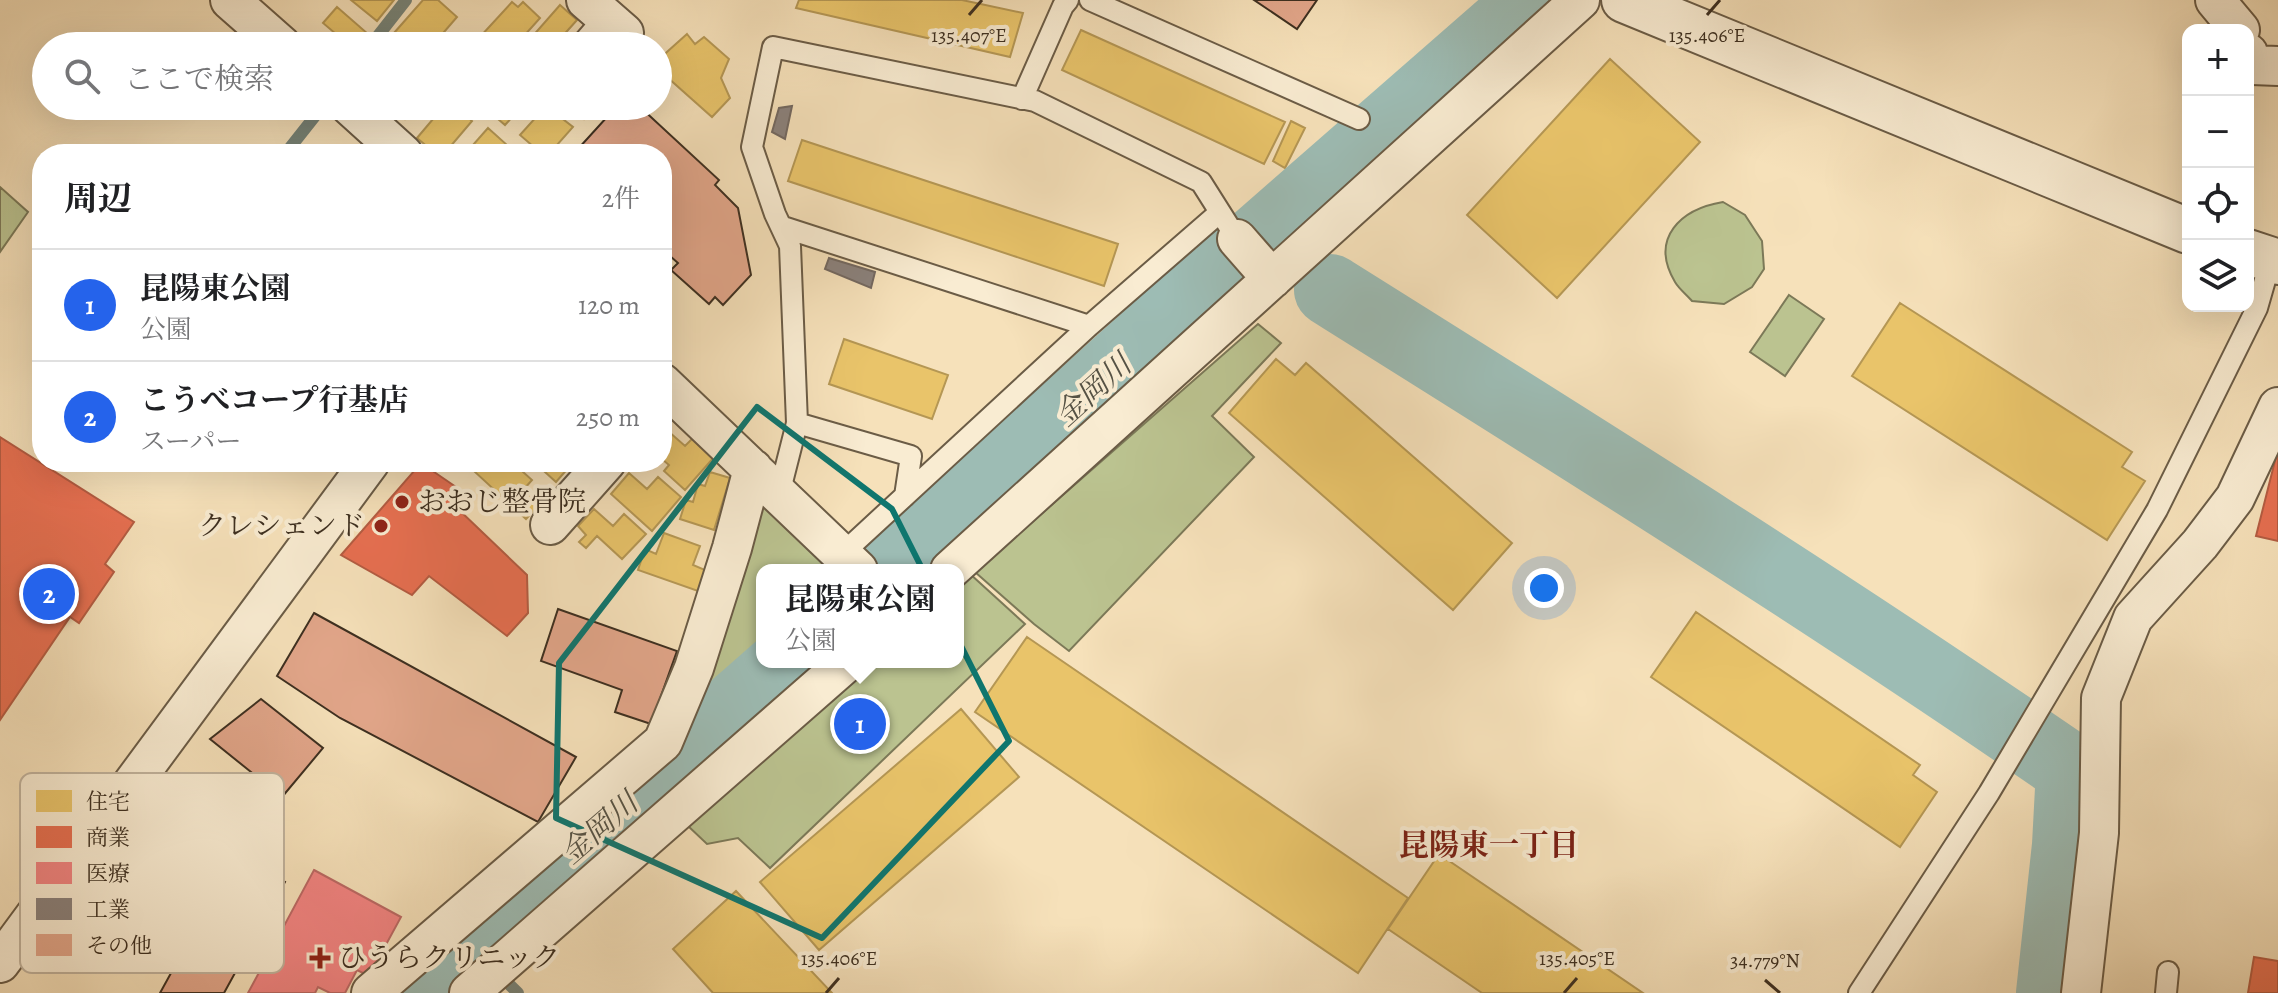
<!DOCTYPE html>
<html lang="ja">
<meta charset="utf-8">
<style>
:root{--surface:#fff;--page:#f2f2f2;--text:#202124;--muted:#757577;--line:#e0e0e0;--accent:#2563eb}
body{margin:0;font-family:Alegreya,"Noto Serif JP",serif;background:var(--page);color:var(--text)}
.controls{position:absolute;right:24px;top:24px;display:grid;overflow:hidden;border-radius:16px;box-shadow:0 8px 32px #0002}
.controls button{width:72px;height:72px;display:grid;place-items:center;padding:0;border:0;border-bottom:2px solid var(--line);background:var(--surface);color:var(--text);font:40px sans-serif}
.you{position:absolute;left:1544px;top:588px;width:28px;height:28px;margin:-20px;border:6px solid #fff;border-radius:50%;background:#1a73e8;box-shadow:0 0 0 12px #1a73e833}
.badge{display:grid;place-items:center;width:52px;height:52px;border-radius:50%;background:var(--accent);color:#fff;font-size:26px;font-weight:700}
.pin{position:absolute;translate:-50% -50%;border:4px solid #fff;box-shadow:0 2px 8px #0006}
.popup{position:absolute;left:756px;top:564px;width:208px;height:104px;box-sizing:border-box;display:grid;place-content:center;border-radius:16px;background:var(--surface);filter:drop-shadow(0 2px 6px #0005);font-size:26px;white-space:nowrap;color:var(--muted)}
.popup b{font-size:30px;color:var(--text)}
.popup::after{content:'';position:absolute;left:50%;top:100%;margin-left:-16px;border:16px solid transparent;border-top-color:var(--surface)}
.list{margin:0;padding:0;list-style:none}
h2{display:flex;justify-content:space-between;align-items:center;height:104px;margin:0;padding:0 32px;font-size:34px}
h2 small{font-size:26px;font-weight:400;color:var(--muted)}
.list li{display:grid;grid-template-columns:52px 1fr auto;gap:24px;align-items:center;box-sizing:border-box;height:112px;padding:0 32px;border-top:2px solid var(--line)}
.list b{display:block;font-size:30px;white-space:nowrap}
.list p{margin:0;font-size:26px;white-space:nowrap;color:var(--muted)}
.list em{font-size:26px;font-style:normal;color:var(--muted)}
.icon{flex:none;width:44px;height:44px;fill:none;stroke:currentColor;stroke-width:2;stroke-linecap:round;stroke-linejoin:round}
.map{position:relative;flex:none;width:2278px;height:993px;overflow:hidden}
.search{position:absolute;background:var(--surface);box-shadow:0 8px 32px #0002;left:32px;top:32px;width:640px;height:88px;display:flex;align-items:center;gap:20px;box-sizing:border-box;padding:0 28px;border-radius:44px;color:var(--muted);font-size:30px}
.panel{position:absolute;background:var(--surface);box-shadow:0 8px 32px #0002;left:32px;top:144px;width:640px;height:328px;border-radius:32px}
.map>svg:first-child{display:block}
.green{fill:#bbc390;stroke:#7c7958;stroke-width:2}
.homes{fill:#e9c46a;stroke:#b59754;stroke-width:2}
.shops{fill:#e76f51;stroke:#b45c42;stroke-width:2}
.health{fill:#f28482;stroke:#bc6a65;stroke-width:2}
.industry{fill:#8a817c;stroke:#736860;stroke-width:2}
.lines{fill:none;stroke-linecap:round;stroke-linejoin:round}
.stream{stroke:#778479;stroke-width:12}
.river{stroke:#9dbcb4;stroke-width:72}
.building{fill:#e2a68a;stroke:#3d2f20;stroke-width:2}
.service-casing{stroke:#6b5c46;stroke-width:24}
.minor-casing{stroke:#6b5c46;stroke-width:42}
.tertiary-casing{stroke:#6b5c46;stroke-width:48}
.service{stroke:#f9ecd2;stroke-width:20}
.minor{stroke:#f9ecd2;stroke-width:38}
.tertiary{stroke:#f9ecd2;stroke-width:44}
.marked{fill:none;stroke:#0f766e;stroke-width:6;stroke-linejoin:round}
.ticks{fill:none;stroke:#3d2f20;stroke-width:3}
.poi-dot{fill:#8f2418;stroke:#f9ecd2;stroke-width:3}
.labels{text-anchor:middle;dominant-baseline:central;stroke-width:8;stroke-linejoin:round;paint-order:stroke}
.poi-label{font-size:28px;fill:#3d2f20;stroke:#f9ecd2;text-anchor:start}
.water-label{font-size:30px;font-style:italic;fill:#555245;stroke:#f9ecd2}
.neighbourhood-label{font-size:30px;font-weight:bold;fill:#7a1f14;stroke:#f9ecd2}
.key{fill:#f9ecd2;stroke:#c1b39d;stroke-width:2}
.key-label{font-size:22px;fill:#3d2f20}
.ticks-label{font-size:20px;text-anchor:middle;fill:#3d2f20;stroke:#f9ecd2;stroke-width:8;stroke-linejoin:round;paint-order:stroke}
</style>
<div class="map">
<svg width="2278" height="993" viewBox="0 0 2278 993">
<rect width="100%" height="100%" fill="#f6e1ba"/>
<filter id="stains"><feTurbulence type="fractalNoise" baseFrequency=".0025" numOctaves="4"/><feColorMatrix values="0 0 0 0 .2 0 0 0 0 .09 0 0 0 0 .02 0 0 0 .5 -.17"/></filter>
<radialGradient id="worn" r=".72"><stop offset=".6" stop-color="#630" stop-opacity="0"/><stop offset="1" stop-color="#630" stop-opacity=".3"/></radialGradient>
<path class="green" d="M0,187L28,212L0,252Z
M1723,202L1745,215L1762,241L1764,269L1752,287L1724,304L1692,301C1687,295 1679,289 1675,282C1649,238 1681,209 1723,202Z
M1789,295L1824,319L1785,376L1750,352Z
M1258,324L1281,343L1212,416L1254,457L1069,651L1034,624L975,572Z
M752,487L844,570H762V648L688,714Z
M969,573L1025,624L770,868L738,838L707,844L687,825L870,662H958V583Z"/>
<path class="homes" d="M351,0H394L377,21Z
M423,0H438L457,17L432,46H410L394,33Z
M799,0H962L1023,13L1010,57L796,8Z
M512,2L518,7L523,2L540,18L515,46H488L479,38Z
M560,5L577,20L560,39L565,43L562,46H524Z
M337,7L368,34L358,46H325L336,34L323,23Z
M1081,30L1285,122L1264,164L1062,70Z
M687,34L695,44L704,37L729,59L721,78L730,98L712,117L658,69V60Z
M1610,59L1700,142L1557,298L1467,215Z
M376,106H417L405,119L393,107L386,115Z
M444,106H455L472,121L444,154H436L417,138Z
M483,106H522L505,125Z
M546,106L573,127L549,154H542L520,135Z
M570,106H596L584,119Z
M1291,121L1305,128L1285,168L1273,161Z
M488,128L517,154H465Z
M802,140L1118,244L1104,286L788,181Z
M1900,303L2132,452L2122,467L2145,481L2107,540L1852,376Z
M844,339L948,375L932,419L829,384Z
M1276,359L1295,375L1306,363L1512,543L1453,610L1229,413Z
M668,431L685,446L695,436L716,455L685,490L664,471L669,465L662,459V438Z
M484,462H512L532,480L524,489L541,503L526,519L475,472Z
M534,462H563L569,467L556,482Z
M710,472L730,478L714,530L680,519L686,500L693,502L698,484L705,486Z
M629,473L647,489L658,477L681,497L652,531L611,494Z
M594,509L613,526L624,514L646,534L622,559L597,536L586,548L579,542L586,535L578,526Z
M664,533L700,546L693,565L705,570L698,591L638,570L645,549L656,554Z
M1696,612L1920,765L1913,775L1937,792L1900,847L1651,677Z
M1027,637L1408,898L1358,973L975,712Z
M961,709L1019,777L819,950L760,882Z
M1439,854L1643,993H1482L1388,929Z
M736,891L832,993H713L673,949Z"/>
<path class="shops" d="M0,437L134,522L105,564L114,572L79,623L70,617L0,720Z
M2278,449V541L2256,536Z
M421,463L456,487L457,508L527,575L528,613L507,636L429,576L412,595L341,555Z
M2254,957L2278,961V993H2248Z"/>
<path class="health" d="M314,870L401,917L369,976L357,970L345,993H330L318,987L315,993H248Z"/>
<path class="industry" d="M792,106L785,139L772,132L779,108Z
M829,258L875,272L871,288L825,269Z"/>
<g class="lines">
<path class="stream" d="M370,46L406,0
M285,154L323,106
M467,943L518,993"/>
<path class="river" d="M1330,290C1579,446 1830,603 2072,770L2068,845L2052,993
M891,570L1183,306L1533,0
M410,993L787,662"/>
</g>
<path class="building" d="M1254,0H1317L1297,29Z
M617,106H639L719,180L715,185L738,208L751,275L723,305L715,297L709,304L671,270L678,263L662,249V154H581L577,150Z
M558,609L677,651L651,724L615,712L622,690L541,661Z
M314,613L576,757L538,822L340,718L277,676Z
M261,699L323,748L282,797L210,739Z
M236,855L285,882L224,993H160Z"/>
<g class="lines">
<defs>
<path id="service" d="M1090,0L1359,119
M580,46L605,17
M1022,99L1063,6L1068,0
M783,227L1089,326
M779,494L797,423
M905,496L911,456L797,423L790,246L775,214L752,147L773,47L1035,101L1201,182L1237,239
M842,554L1089,326L1219,213
M1859,993L1989,793L2157,510L2257,308L2271,259
M2166,993L2168,972"/>
<path id="minor" d="M230,0L282,46
M586,0L624,33
M2215,0L2240,30
M2248,53L2252,65L2278,66
M350,106L403,154
M1237,239L1272,279
M662,383L858,570
M550,525L606,462
M950,570L1580,0
M0,963L370,462
M371,993L663,742L694,668L732,548L753,469
M469,993L847,662
M2081,993L2099,833L2101,698L2133,618L2200,544L2235,498L2278,407"/>
<path id="tertiary" d="M1624,0L2188,231
M2248,252L2278,262"/>
</defs>
<use href="#service" class="service-casing"/>
<use href="#minor" class="minor-casing"/>
<use href="#tertiary" class="tertiary-casing"/>
<use href="#service" class="service"/>
<use href="#minor" class="minor"/>
<use href="#tertiary" class="tertiary"/>
</g>
<path class="marked" d="M757,407L892,509L1009,741L822,938L556,818L559,663Z"/>
<path class="ticks" d="M969,15L982,0M1707,15L1720,0M1765,980L1780,993M826,993L839,978M1564,993L1577,978"/>
<g class="poi-dot">
<circle cx="402" cy="502" r="8"/>
<circle cx="381" cy="526" r="8"/>
<path d="M316 946h8v8h8v8h-8v8h-8v-8h-8v-8h8z"/>
</g>
<g class="labels">
<g class="poi-label">
<text x="418" y="502">おおじ整骨院</text>
<text x="365" y="526" text-anchor="end">クレシェンド</text>
<text x="338" y="958">ひうらクリニック</text>
</g>
<g class="water-label">
<text transform="translate(1093 390) rotate(-42)">金岡川</text>
<text transform="translate(599 828) rotate(-41)">金岡川</text>
</g>
<g class="neighbourhood-label">
<text x="1489" y="845">昆陽東一丁目</text>
</g>
</g>
<rect x="20" y="773" width="264" height="200" rx="12" class="key"/>
<rect x="36" y="790" width="36" height="22" fill="#e9c46a"/>
<rect x="36" y="826" width="36" height="22" fill="#e76f51"/>
<rect x="36" y="862" width="36" height="22" fill="#f28482"/>
<rect x="36" y="898" width="36" height="22" fill="#8a817c"/>
<rect x="36" y="934" width="36" height="22" fill="#e2a68a"/>
<g class="key-label">
<text x="86" y="809">住宅</text>
<text x="86" y="845">商業</text>
<text x="86" y="881">医療</text>
<text x="86" y="917">工業</text>
<text x="86" y="953">その他</text>
</g>
<g class="ticks-label">
<text x="969" y="42">135.407°E</text>
<text x="1707" y="42">135.406°E</text>
<text x="839" y="965">135.406°E</text>
<text x="1577" y="965">135.405°E</text>
<text x="1765" y="967">34.779°N</text>
</g>
<rect width="100%" height="100%" filter="url(#stains)"/>
<rect width="100%" height="100%" fill="url(#worn)"/>
</svg>
<div class="controls">
<button>+</button>
<button>−</button>
<button><svg class="icon" aria-label="locate" viewBox="0 0 24 24"><circle cx="12" cy="12" r="6"/><path d="M12 2v4M12 18v4M2 12h4M18 12h4"/></svg></button>
<button><svg class="icon" aria-label="layers" viewBox="0 0 24 24"><path d="M12 4l9 5-9 5-9-5zM3 14l9 5 9-5"/></svg></button>
</div>
<div class="you"></div>
<div class="pin badge" style="left:860px;top:724px">1</div>
<div class="popup"><b>昆陽東公園</b>公園</div>
<div class="pin badge" style="left:49px;top:594px">2</div>
<div class="search"><svg class="icon" aria-label="search" viewBox="0 0 24 24"><circle cx="10" cy="10" r="6"/><path d="M15 15l6 6"/></svg>ここで検索</div>
<section class="panel">
<h2>周辺<small>2件</small></h2>
<ul class="list">
<li><span class="badge">1</span><div><b>昆陽東公園</b><p>公園</p></div><em>120 m</em></li>
<li><span class="badge">2</span><div><b>こうべコープ行基店</b><p>スーパー</p></div><em>250 m</em></li>
</ul>
</section>
</div>
